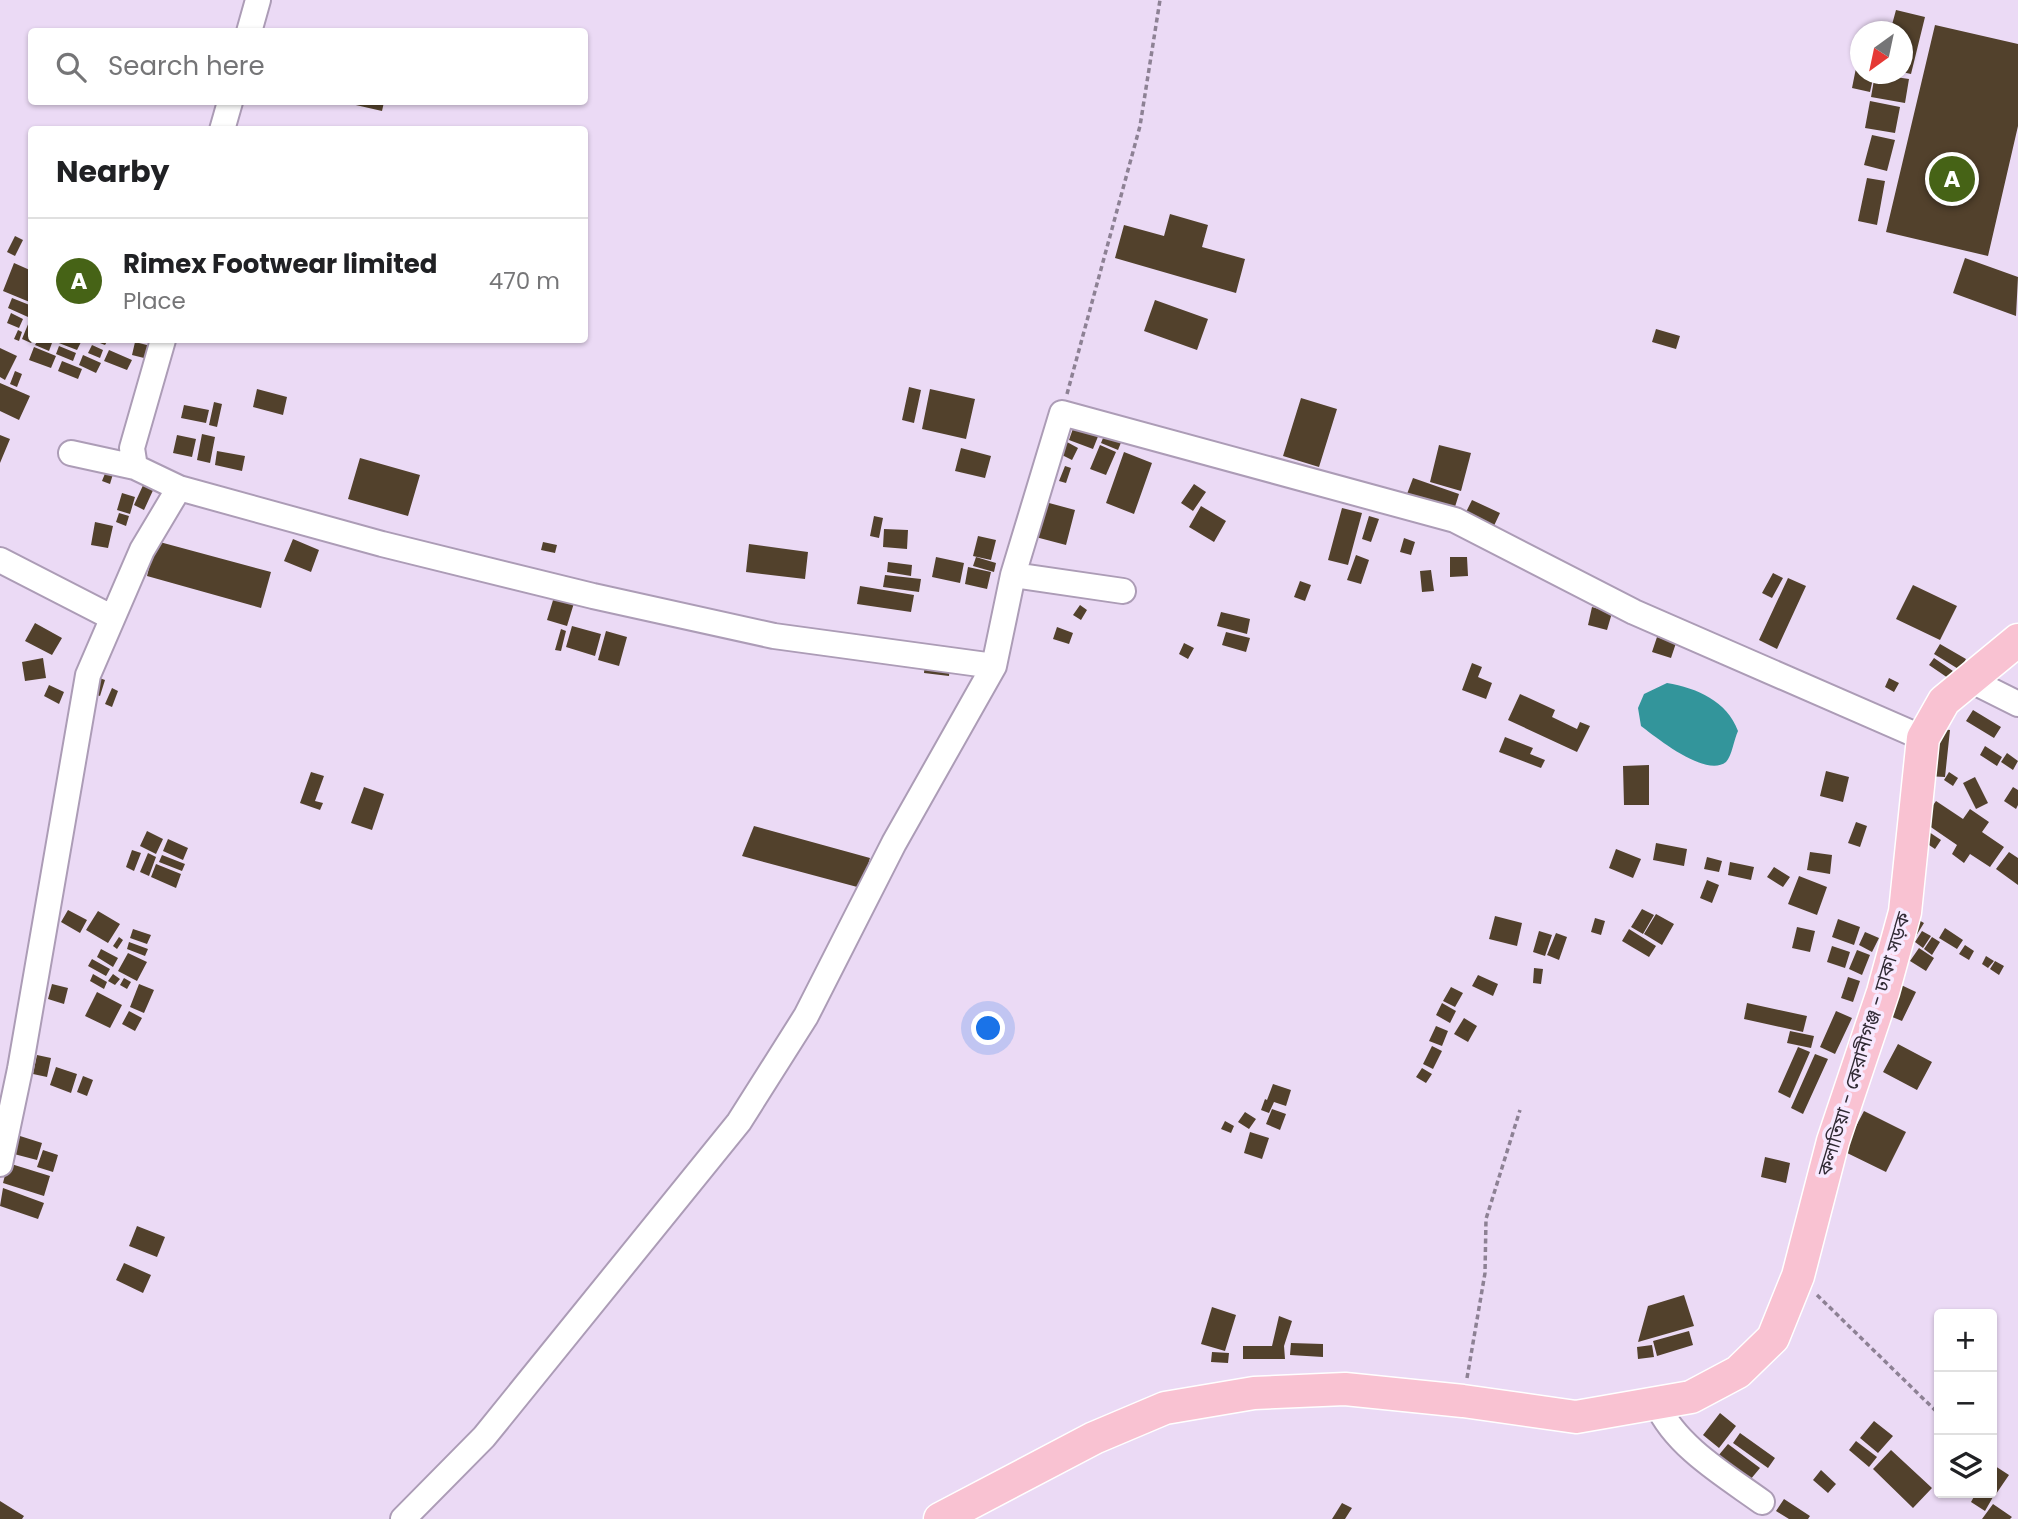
<!DOCTYPE html>
<meta charset="utf-8">
<style>
:root{--surface:#fff;--page:#f2f2f2;--text:#202124;--muted:#757577;--line:#e0e0e0;--accent:#466316}
body{margin:0;font-family:Poppins,"Noto Sans Bengali",sans-serif;background:var(--page);color:var(--text)}
.controls{position:absolute;right:21px;bottom:21px;display:grid;overflow:hidden;border-radius:7px;box-shadow:0 2px 5px #0004}
.controls button{width:63px;height:63px;display:grid;place-items:center;padding:0;border:0;border-bottom:2px solid var(--line);background:var(--surface);color:var(--text);font:35px sans-serif}
.compass{position:absolute;left:1850px;top:21px;width:63px;height:63px;border-radius:50%;background:var(--surface);box-shadow:0 2px 5px #0004;rotate:213deg}
.you{position:absolute;left:989px;top:1029px;width:24px;height:24px;margin:-18px;border:5px solid #fff;border-radius:50%;background:#1a73e8;box-shadow:0 0 0 10px #1a73e833}
.badge{display:grid;place-items:center;width:46px;height:46px;border-radius:50%;background:var(--accent);color:#fff;font-size:23px;font-weight:700}
.pin{position:absolute;translate:-50% -50%;border:4px solid #fff;box-shadow:0 2px 7px #0006}
.list{margin:0;padding:0;list-style:none}
h2{display:flex;justify-content:space-between;align-items:center;height:91px;margin:0;padding:0 28px;font-size:30px}
h2 small{font-size:23px;font-weight:400;color:var(--muted)}
.list li{display:grid;grid-template-columns:46px 1fr auto;gap:21px;align-items:center;box-sizing:border-box;height:126px;padding:0 28px;border-top:2px solid var(--line)}
.list b{display:block;font-size:26px;white-space:nowrap}
.list p{margin:0;font-size:23px;white-space:nowrap;color:var(--muted)}
.list em{font-size:23px;font-style:normal;color:var(--muted)}
.icon{flex:none;width:38px;height:38px;fill:none;stroke:currentColor;stroke-width:2;stroke-linecap:round;stroke-linejoin:round}
.map{position:relative;flex:none;width:2018px;height:1519px;overflow:hidden}
.search{position:absolute;background:var(--surface);box-shadow:0 2px 5px #0004;left:28px;top:28px;width:560px;height:77px;display:flex;align-items:center;gap:18px;box-sizing:border-box;padding:0 24px;border-radius:7px;color:var(--muted);font-size:26px}
.panel{position:absolute;background:var(--surface);box-shadow:0 2px 5px #0004;left:28px;top:126px;width:560px;height:217px;border-radius:7px}
.map>svg:first-child{display:block}
.water{fill:#33959b}
.building{fill:#52412c}
.lines{fill:none;stroke-linecap:round;stroke-linejoin:round}
.minor-casing{stroke:#ac9cb6;stroke-width:28}
.major-casing{stroke:#fff;stroke-width:35}
.path{stroke:#8d8194;stroke-width:3.5;stroke-dasharray:5 3.5;stroke-linecap:butt}
.minor{stroke:#fff;stroke-width:24}
.major{stroke:#f9c2d2;stroke-width:32}
.labels{text-anchor:middle;dominant-baseline:central;stroke-width:7;stroke-linejoin:round;paint-order:stroke}
.street-label{font-size:19px;fill:#302a34;stroke:#f7e9ff}
</style>
<div class="map">
<svg width="2018" height="1519" viewBox="0 0 2018 1519">
<rect width="100%" height="100%" fill="#ebdaf5"/>
<path class="water" d="M1667,683C1697,688 1727,701 1738,731C1734,739 1732,756 1726,762C1706,778 1657,738 1641,726L1638,708L1644,694Z"/>
<path class="building" d="M1896,10L1925,17L1911,74L1902,72V32H1890Z
M1935,25L2018,44V126L1988,256L1886,232Z
M1859,53L1860,74H1874L1870,92L1852,88Z
M1875,74L1909,79L1905,103L1871,97Z
M1870,101L1900,107L1895,133L1865,128Z
M347,103V102H384L382,111Z
M1872,135L1895,140L1887,171L1864,165Z
M1867,178L1885,181L1877,225L1858,221Z
M1170,214L1208,225L1202,247L1245,259L1236,293L1115,258L1124,225L1164,236Z
M15,236L23,240L15,256L7,252Z
M1965,258L2018,277L2016,316L1953,293Z
M14,263L32,271V303L3,291Z
M12,298L32,306L28,317L8,308Z
M1155,300L1208,319L1197,350L1144,331Z
M11,313L23,319L19,328L7,323Z
M31,317L33,340L31,343L22,339Z
M1656,329L1680,336L1676,349L1652,342Z
M18,330L22,332L19,341L14,339Z
M38,340L52,343L49,351L35,345Z
M51,340H82L77,350Z
M92,340H108L105,345Z
M135,342L151,346L148,359L132,355Z
M92,345L103,350L100,358L88,353Z
M59,346L76,353L73,361L56,354Z
M34,347L56,356L51,368L29,360Z
M0,348L17,356L5,380L0,377Z
M109,350L132,360L127,370L104,361Z
M83,355L101,363L96,373L79,365Z
M62,361L82,369L78,379L58,371Z
M15,371L22,374L17,387L10,384Z
M0,383L30,396L19,420L0,411Z
M909,387L921,390L914,423L902,420Z
M257,389L287,397L283,415L253,407Z
M930,389L975,399L966,439L922,429Z
M1301,398L1337,409L1319,467L1283,456Z
M214,402L222,404L217,427L209,425Z
M184,405L209,410L206,423L181,418Z
M1076,420L1101,429L1093,449L1069,440Z
M1107,428L1124,435L1118,450L1101,443Z
M202,434L215,437L210,463L197,460Z
M0,435L10,439L0,463Z
M177,435L196,439L192,457L173,453Z
M1067,442L1078,448L1072,460L1060,454Z
M1100,445L1116,452L1106,475L1090,469Z
M1439,445L1471,453L1461,491L1430,482Z
M961,448L991,456L985,478L955,471Z
M217,451L245,456L242,471L215,465Z
M1124,452L1152,463L1134,514L1106,503Z
M360,458L420,475L408,516L348,499Z
M1065,466L1071,468L1066,483L1059,481Z
M106,471L113,474L110,484L102,481Z
M1413,478L1459,494L1454,510L1407,494Z
M145,481L155,486L144,510L134,505Z
M1194,484L1206,492L1193,511L1181,503Z
M122,493L135,497L130,514L117,510Z
M1038,500L1075,510L1066,545L1028,535Z
M1472,500L1500,513L1492,530L1464,516Z
M1201,506L1226,521L1214,542L1189,527Z
M1342,508L1362,513L1348,565L1328,560Z
M119,513L129,516L126,526L116,522Z
M874,516L883,518L879,538L870,536Z
M1369,516L1379,519L1371,542L1362,539Z
M95,522L113,526L108,548L91,545Z
M884,529L908,530L907,549L883,547Z
M978,536L996,540L991,560L973,556Z
M1404,538L1415,542L1411,555L1400,552Z
M293,539L319,550L311,572L284,561Z
M156,541L271,572L261,608L147,576Z
M543,542L557,545L555,553L541,550Z
M749,544L808,552L805,579L746,572Z
M1356,555L1369,560L1361,584L1347,580Z
M936,557L964,563L960,583L932,577Z
M976,557L996,563L994,572L973,566Z
M1450,557H1467L1468,576L1450,577Z
M888,562L912,565L911,576L887,572Z
M968,567L991,572L987,589L965,584Z
M1431,570L1434,591L1422,592L1420,571Z
M1773,573L1783,578L1772,598L1762,593Z
M885,575L921,579L919,592L883,587Z
M1788,578L1806,586L1777,649L1759,640Z
M1300,581L1311,585L1305,601L1294,597Z
M1913,585L1957,606L1940,640L1896,619Z
M860,586L914,595L911,612L857,604Z
M554,597L574,603L567,626L547,620Z
M1080,605L1087,610L1081,620L1073,615Z
M1592,607L1612,613L1607,630L1588,625Z
M1221,612L1250,619L1247,634L1217,626Z
M35,623L62,638L52,655L25,641Z
M572,626L601,634L595,656L566,647Z
M1057,627L1073,633L1069,644L1053,639Z
M561,629L566,631L561,651L555,650Z
M606,631L627,637L619,666L598,660Z
M1226,632L1250,638L1246,652L1222,645Z
M1657,637L1676,643L1671,658L1652,652Z
M1184,643L1194,648L1188,659L1179,654Z
M1940,644L1966,659L1960,670L1934,654Z
M43,658L46,678L25,681L22,662Z
M1934,658L1953,671L1948,678L1929,665Z
M925,661L950,664L949,676L924,673Z
M1472,663L1482,667L1478,677L1492,683L1486,699L1462,690Z
M94,676L105,680L100,696L88,692Z
M1889,678L1899,683L1894,692L1885,687Z
M49,685L64,692L59,704L44,696Z
M112,688L118,691L112,707L105,704Z
M1520,694L1555,710L1552,717L1577,729L1580,722L1590,726L1577,752L1508,720Z
M1973,710L2001,727L1994,738L1966,721Z
M1931,728L1950,730L1945,777L1926,776Z
M1505,737L1533,748L1530,754L1545,760L1541,768L1499,752Z
M1985,746L2002,757L1997,766L1980,755Z
M2007,753L2018,761L2013,770L2001,762Z
M1649,765V805H1624L1623,766Z
M1826,771L1849,777L1843,802L1820,796Z
M311,772L324,776L315,801L323,803L320,810L300,803Z
M1949,772L1958,778L1953,786L1944,780Z
M1975,777L1988,803L1976,809L1963,783Z
M364,787L384,794L372,830L351,823Z
M2013,787L2018,790V805L2016,809L2004,801Z
M1936,801L1963,819L1970,809L1989,822L1982,832L2004,847L1990,867L1970,854L1964,863L1952,854L1957,845L1922,821Z
M1856,822L1867,826L1860,847L1848,843Z
M754,826L870,858L861,888L742,856Z
M147,831L163,839L156,854L140,846Z
M1929,832L1941,840L1935,849L1923,841Z
M168,839L188,848L183,860L163,851Z
M1656,843L1687,849L1684,866L1653,860Z
M1616,849L1641,859L1633,878L1609,868Z
M132,850L141,853L134,871L126,867Z
M1810,852L1832,855L1830,874L1807,870Z
M2009,852L2018,858V885L1996,869Z
M148,853L156,857L149,876L140,872Z
M162,855L185,864L182,871L159,862Z
M1707,857L1722,861L1719,872L1704,869Z
M1730,862L1754,867L1751,880L1728,875Z
M156,864L181,874L176,888L151,877Z
M1774,867L1790,877L1783,887L1767,877Z
M1799,876L1827,887L1817,915L1788,904Z
M1707,880L1719,885L1712,903L1700,898Z
M1642,909L1654,915L1643,934L1631,927Z
M68,910L87,920L80,933L61,922Z
M98,911L120,924L108,943L86,930Z
M1656,914L1674,924L1662,945L1644,934Z
M1495,916L1522,923L1517,946L1489,939Z
M1595,918L1605,921L1601,935L1591,932Z
M1915,918L1924,923L1913,941Z
M1838,919L1860,927L1854,945L1832,937Z
M1797,927L1815,931L1810,952L1792,948Z
M1945,928L1963,940L1957,949L1939,938Z
M133,929L151,935L147,944L130,938Z
M1629,929L1656,946L1649,957L1622,941Z
M1539,931L1552,935L1545,956L1533,952Z
M1922,931L1931,936L1923,948L1915,942Z
M1865,932L1879,938L1872,952L1859,945Z
M1556,933L1567,937L1559,960L1547,955Z
M119,937L123,940L117,949L113,946Z
M1932,937L1940,942L1932,955L1924,949Z
M129,942L148,949L145,956L127,949Z
M1965,945L1974,951L1969,960L1959,954Z
M1832,946L1850,952L1845,968L1827,962Z
M1919,948L1934,958L1926,971L1910,961Z
M101,949L118,958L113,967L97,957Z
M1857,950L1870,955L1862,975L1849,969Z
M128,953L147,962L137,981L118,971Z
M1986,956L1994,961L1988,968L1982,964Z
M92,959L110,969L106,976L88,966Z
M1995,961L2004,966L1999,975L1990,969Z
M1534,968L1543,969L1541,984L1533,983Z
M93,974L107,982L104,989L90,981Z
M113,974L120,979L115,985L108,981Z
M1478,975L1498,984L1493,996L1472,986Z
M1848,977L1860,981L1853,1002L1841,998Z
M124,978L131,982L127,989L120,985Z
M52,984L68,988L64,1004L48,999Z
M139,984L154,990L144,1013L130,1007Z
M1899,984L1916,992L1902,1021L1885,1014Z
M1451,987L1463,993L1455,1007L1443,1001Z
M97,992L122,1005L110,1028L85,1016Z
M1442,1003L1456,1011L1450,1023L1436,1015Z
M1747,1003L1807,1016L1803,1032L1744,1019Z
M129,1011L142,1018L135,1031L122,1024Z
M1836,1011L1852,1018L1835,1054L1820,1047Z
M1464,1018L1477,1026L1468,1042L1454,1034Z
M1436,1026L1448,1031L1442,1046L1429,1041Z
M1790,1031L1814,1036L1811,1048L1787,1043Z
M1898,1044L1932,1062L1917,1090L1883,1072Z
M1432,1046L1442,1051L1433,1069L1423,1064Z
M1798,1047L1810,1052L1790,1098L1778,1092Z
M1815,1054L1828,1059L1803,1114L1791,1108Z
M37,1055L51,1058L47,1077L33,1074Z
M56,1067L77,1074L71,1093L50,1085Z
M1422,1068L1432,1074L1426,1083L1416,1077Z
M83,1076L93,1080L87,1096L77,1092Z
M1273,1084L1291,1090L1286,1106L1274,1102L1269,1113L1261,1110L1265,1099L1267,1100Z
M1272,1109L1286,1114L1280,1130L1266,1124Z
M1864,1111L1906,1132L1886,1172L1843,1151Z
M1245,1112L1256,1119L1249,1129L1238,1122Z
M1225,1121L1234,1126L1231,1133L1221,1129Z
M1250,1132L1269,1138L1262,1159L1244,1153Z
M20,1136L42,1143L37,1160L14,1154Z
M43,1150L58,1155L53,1172L37,1167Z
M1765,1157L1790,1163L1786,1183L1761,1177Z
M8,1163L50,1176L44,1196L3,1183Z
M3,1188L44,1203L38,1219L0,1206Z
M137,1226L165,1237L157,1257L129,1246Z
M124,1263L151,1275L143,1293L116,1280Z
M1684,1295L1694,1326L1638,1342L1648,1306Z
M1212,1307L1236,1315L1225,1351L1201,1344Z
M1279,1316L1292,1321L1284,1346L1285,1359H1243V1346H1272Z
M1689,1331L1693,1345L1657,1356L1653,1341Z
M1291,1343L1323,1344V1357L1290,1355Z
M1652,1345L1654,1357L1638,1359L1637,1347Z
M1212,1352L1229,1353L1228,1363L1211,1362Z
M1720,1413L1736,1426L1719,1448L1703,1435Z
M1874,1421L1893,1436L1878,1453L1860,1438Z
M1740,1433L1775,1458L1768,1468L1733,1443Z
M1856,1441L1877,1457L1869,1467L1849,1450Z
M1728,1444L1760,1468L1750,1480L1718,1456Z
M1891,1450L1932,1488L1913,1508L1873,1469Z
M1992,1464L2009,1475L1996,1494L1992,1492Z
M1821,1470L1836,1484L1828,1493L1813,1480Z
M1976,1493H1985L1993,1497L1985,1511L1971,1502Z
M1784,1499L1810,1516L1808,1519H1789L1776,1511Z
M0,1501L24,1516L22,1519H0Z
M1342,1503L1352,1508L1345,1519H1332Z
M1993,1504L2012,1517L2010,1519H1982Z"/>
<g class="lines">
<defs>
<path id="minor" d="M249,32L258,0
M222,130L230,102
M71,453L135,467L179,488L382,544L593,596L774,636L994,666L894,843L806,1016L739,1122L484,1437L403,1519
M135,467L132,448L163,340
M0,560L111,617
M1013,575L1123,591
M994,666L1013,575L1062,413L1455,520L1634,612L1923,738
M1968,679L2018,704
M0,1164L20,1069L88,675L142,550L179,488
M1657,1404C1675,1446 1726,1476 1762,1502"/>
<path id="major" d="M940,1519L1094,1438L1165,1408L1254,1393L1345,1389L1463,1401L1576,1417L1691,1397L1738,1372L1773,1338L1798,1276L1833,1141L1883,992L1905,912L1923,738L1944,701L2018,640"/>
</defs>
<use href="#minor" class="minor-casing"/>
<use href="#major" class="major-casing"/>
<path class="path" d="M1067,394L1140,126L1160,0
M1817,1295L1939,1414
M1467,1378L1485,1273L1486,1219L1520,1110"/>
<use href="#minor" class="minor"/>
<use href="#major" class="major"/>
</g>
<g class="labels">
<g class="street-label">
<text transform="translate(1864 1044) rotate(-73)">কলাতিয়া - কেরানীগঞ্জ - ঢাকা সড়ক</text>
</g>
</g>
</svg>
<div class="controls">
<button>+</button>
<button>−</button>
<button><svg class="icon" aria-label="layers" viewBox="0 0 24 24"><path d="M12 4l9 5-9 5-9-5zM3 14l9 5 9-5"/></svg></button>
</div>
<svg class="compass" viewBox="-18 -18 36 36"><path d="M0-13l5 13h-10z" fill="#e53935"/><path d="M0 13l5-13h-10z" fill="#757577"/></svg>
<div class="you"></div>
<div class="pin badge" style="left:1952px;top:179px">A</div>
<div class="search"><svg class="icon" aria-label="search" viewBox="0 0 24 24"><circle cx="10" cy="10" r="6"/><path d="M15 15l6 6"/></svg>Search here</div>
<section class="panel">
<h2>Nearby<small></small></h2>
<ul class="list">
<li><span class="badge">A</span><div><b>Rimex Footwear limited</b><p>Place</p></div><em>470 m</em></li>
</ul>
</section>
</div>
